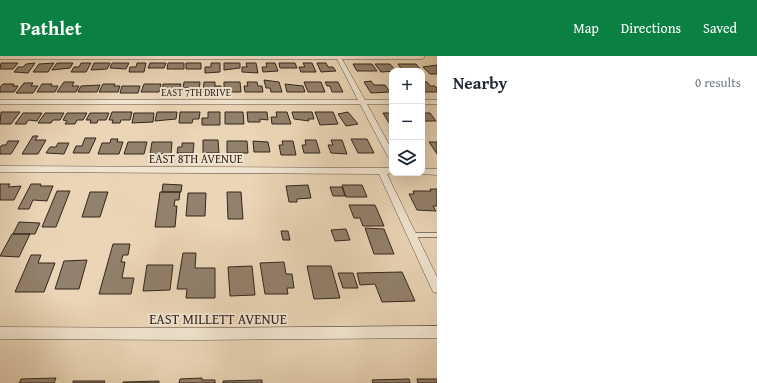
<!DOCTYPE html>
<meta charset="utf-8">
<style>
:root{--surface:#fff;--page:#f6f6f7;--text:#1f2937;--muted:#747a83;--line:#e0e1e3;--accent:#0b8043}
body{margin:0;font-family:"Gentium Book Plus",serif;background:var(--page);color:var(--text)}
.controls{position:absolute;right:12px;top:12px;display:grid;overflow:hidden;border-radius:8px;box-shadow:0 4px 16px #0002}
.controls button{width:36px;height:36px;display:grid;place-items:center;padding:0;border:0;border-bottom:1px solid var(--line);background:var(--surface);color:var(--text);font:20px sans-serif}
.list{margin:0;padding:0;list-style:none}
h2{display:flex;justify-content:space-between;align-items:center;height:52px;margin:0;padding:0 16px;font-size:17px}
h2 small{font-size:13px;font-weight:400;color:var(--muted)}
.icon{flex:none;width:22px;height:22px;fill:none;stroke:currentColor;stroke-width:2;stroke-linecap:round;stroke-linejoin:round}
.map{position:relative;flex:none;width:437px;height:327px;overflow:hidden}
header{display:flex;align-items:center;gap:24px;box-sizing:border-box;height:56px;padding:0 20px;background:var(--accent);color:#fff}
header strong{font-size:19px}
nav{display:flex;gap:22px;margin-inline-start:auto;font-size:14px}
main{display:flex}
aside{flex:1;background:var(--surface)}
.map>svg:first-child{display:block}
.building{fill:#92816c;stroke:#32271c}
.lines{fill:none;stroke-linecap:round;stroke-linejoin:round}
.lane-casing{stroke:#605242;stroke-width:6}
.street-casing{stroke:#605242;stroke-width:1}
.lane{stroke:#f1e4d0;stroke-width:4.5}
.street{fill:#f1e4d0;fill-rule:evenodd}
.labels{text-anchor:middle;dominant-baseline:central;stroke-width:4;stroke-linejoin:round;paint-order:stroke}
.far-street-label{font-size:10px;fill:#32271c;stroke:#f1e4d0}
.street-label{font-size:12px;fill:#32271c;stroke:#f1e4d0}
.near-street-label{font-size:14px;fill:#32271c;stroke:#f1e4d0}
</style>
<header>
<strong>Pathlet</strong>
<nav><a>Map</a><a>Directions</a><a>Saved</a></nav>
</header>
<main>
<div class="map">
<svg width="437" height="327" viewBox="0 0 437 327">
<rect width="100%" height="100%" fill="#ead5b6"/>
<filter id="stains"><feTurbulence type="fractalNoise" baseFrequency=".005" numOctaves="4"/><feColorMatrix values="0 0 0 0 .2 0 0 0 0 .09 0 0 0 0 .02 0 0 0 .5 -.17"/></filter>
<radialGradient id="worn" r=".72"><stop offset=".6" stop-color="#630" stop-opacity="0"/><stop offset="1" stop-color="#630" stop-opacity=".3"/></radialGradient>
<path class="building" d="M1,7H18L13,13H0Z
M35,7L28,17L14,16L18,11H23L26,8Z
M54,7L48,16H33L39,8Z
M57,7H73L70,12L52,14Z
M81,7H91L86,16H71L74,11H79Z
M94,7H110L107,13L91,14Z
M112,7H129L126,13L110,12Z
M137,7H146L144,16H129L130,11H136Z
M150,7H166L164,12H148Z
M168,7H184V13H167Z
M186,7H201V13H186Z
M211,7H220V16L205,17V11H211Z
M224,7H240V12L224,14Z
M246,7H256L258,17L242,16V11H247Z
M266,7H275L278,15L263,16L262,11H267Z
M279,7H295L297,12H280Z
M303,7H312L316,16H301L299,11H305Z
M317,7H326L328,11H333L336,15L321,16Z
M353,8H372L377,15H357Z
M375,8H390L396,15L381,16Z
M398,8H416L421,14H402Z
M437,9V18H430L423,11Z
M264,24L279,26L282,36H271L270,32H266Z
M371,25L374,29H385L390,36L371,37L364,26Z
M64,26H74L72,30H79L76,36H57Z
M184,26H200L199,36H188L189,32H183Z
M204,26H215V30H221V36H203Z
M224,26H240L241,36H230L229,32H224Z
M247,26H257L258,30H262L263,36H245L244,30H248Z
M304,26H321L325,36H308Z
M325,26H338L343,36H332L330,30H327Z
M422,26H427L430,30H435L437,32V36H422Z
M24,27H33L31,30H38L33,37H16Z
M3,28H14L13,30H18L14,36H0V31Z
M42,28H52L51,30H58L55,36H37Z
M103,28H115L114,30H120L118,36H99Z
M144,28H161L159,36H141Z
M163,28H181L179,36H162Z
M285,28L303,30L305,36H287Z
M100,29L97,36H78L81,30Z
M122,30H140L138,37H120Z
M1,56H20L11,68H0Z
M112,56H132L130,64H121L120,67H112L113,64H109Z
M157,56H177L176,63L155,65Z
M180,56H200L199,63H193L192,67H179Z
M208,56H220V69H202V62H208Z
M225,56H243L244,68H225Z
M247,56H267L268,64L260,63V66H248Z
M276,56H287L291,68H272L271,61H277Z
M292,56H312L314,63H308L309,65L294,63Z
M315,56H333L338,68L320,69Z
M348,56L358,68L346,70L338,58Z
M23,57H42L37,65L28,64L26,68H15Z
M45,57H64L60,64H53L51,67H38Z
M67,57H87L83,64H77L75,68H65L67,65L63,64Z
M90,57H109L106,64H98L97,67H90L91,64H86Z
M134,57H154L153,66L132,67Z
M383,57H392V70H391Z
M422,57H430L436,65H422Z
M33,80H38L35,84H46L38,98H22Z
M85,82H96L89,97H73L76,90H82Z
M111,83H118L117,86H123L119,98H98L102,87H110Z
M351,83H367L374,97H358Z
M203,84H218L219,97H203Z
M305,84H316L320,97H304L302,89H306Z
M331,84H342L347,98L331,97L328,89H333Z
M8,85H19L11,98H0V91L2,89H6Z
M227,85H247L248,97H227Z
M253,85L268,86L270,96H254Z
M282,85H293L296,99H281L279,89H283Z
M128,86H147L144,98H124Z
M152,86H172L171,98H150Z
M429,86H437V98Z
M58,87H69L64,98L46,97L50,91H56Z
M182,87H194L193,97H177L178,91H182Z
M0,128H10L8,131L21,130L14,144H0Z
M31,128H41L40,130H53L47,145L33,144L29,153H18Z
M163,128L182,129L181,136H162Z
M308,129L311,142L297,143V146H289L286,130Z
M342,129H362L367,141H346Z
M330,131H342L345,140H333Z
M430,133H437V150H433L436,155L417,154L409,138H414L413,135H431Z
M57,135H70L56,171H42Z
M90,136H108L100,161H82Z
M160,136H180L179,144H175L174,150H177L175,171H155Z
M227,136H241L243,163H228Z
M188,137H206L205,160H186Z
M349,149H375L384,170H363L360,162H354Z
M19,166L40,167L35,178H13Z
M365,172L384,173L394,198H374Z
M346,173L350,184L335,185L331,174Z
M281,175H288L290,184H283Z
M12,178H30L19,201L0,200Z
M113,188H130L128,199H123L121,206H125L122,222H134L131,238H99Z
M183,197H196L195,212H215V242H186L187,233H177Z
M31,199H41L38,207H55L44,236H15Z
M87,204L79,233H55L64,205Z
M284,206L286,218H292L294,232H287L288,238H265L260,207Z
M147,209H173L170,234L143,235Z
M252,210L255,239L230,240L228,211Z
M307,210H331L340,242L314,243Z
M402,216L415,245L382,246L375,228L360,229L357,217Z
M338,217H353L358,232H343Z
M56,322L54,327H19L21,323Z
M202,322V324H215V327H179L180,323Z
M409,323L410,327H373L372,324Z
M417,323H437V327H418Z
M262,324V327H223V325Z
M73,325H105L104,327H73Z
M159,325V327H123V326Z"/>
<g class="lines">
<defs>
<path id="lane" d="M411,179H437"/>
<path id="street" d="M0,0H424L425,1L422,3H342L365,44H392V48H367L392,94V104L388,101L360,48H0V44H358L337,3H0Z
M422,44H437V48H422Z
M0,110L392,112V117H395L387,118L437,221V237L433,236L379,118L0,116Z
M422,113H437V119L419,118V117H422Z
M437,270V282L195,284L0,283V271L195,272Z"/>
</defs>
<use href="#lane" class="lane-casing"/>
<use href="#street" class="street-casing"/>
<use href="#lane" class="lane"/>
<use href="#street" class="street"/>
</g>
<g class="labels">
<g class="far-street-label">
<text x="196" y="36">EAST 7TH DRIVE</text>
</g>
<g class="street-label">
<text x="196" y="102">EAST 8TH AVENUE</text>
</g>
<g class="near-street-label">
<text x="218" y="263">EAST MILLETT AVENUE</text>
</g>
</g>
<rect width="100%" height="100%" filter="url(#stains)"/>
<rect width="100%" height="100%" fill="url(#worn)"/>
</svg>
<div class="controls">
<button>+</button>
<button>−</button>
<button><svg class="icon" aria-label="layers" viewBox="0 0 24 24"><path d="M12 4l9 5-9 5-9-5zM3 14l9 5 9-5"/></svg></button>
</div>
</div>
<aside>
<h2>Nearby<small>0 results</small></h2>
<ul class="list">
</ul>
</aside>
</main>
